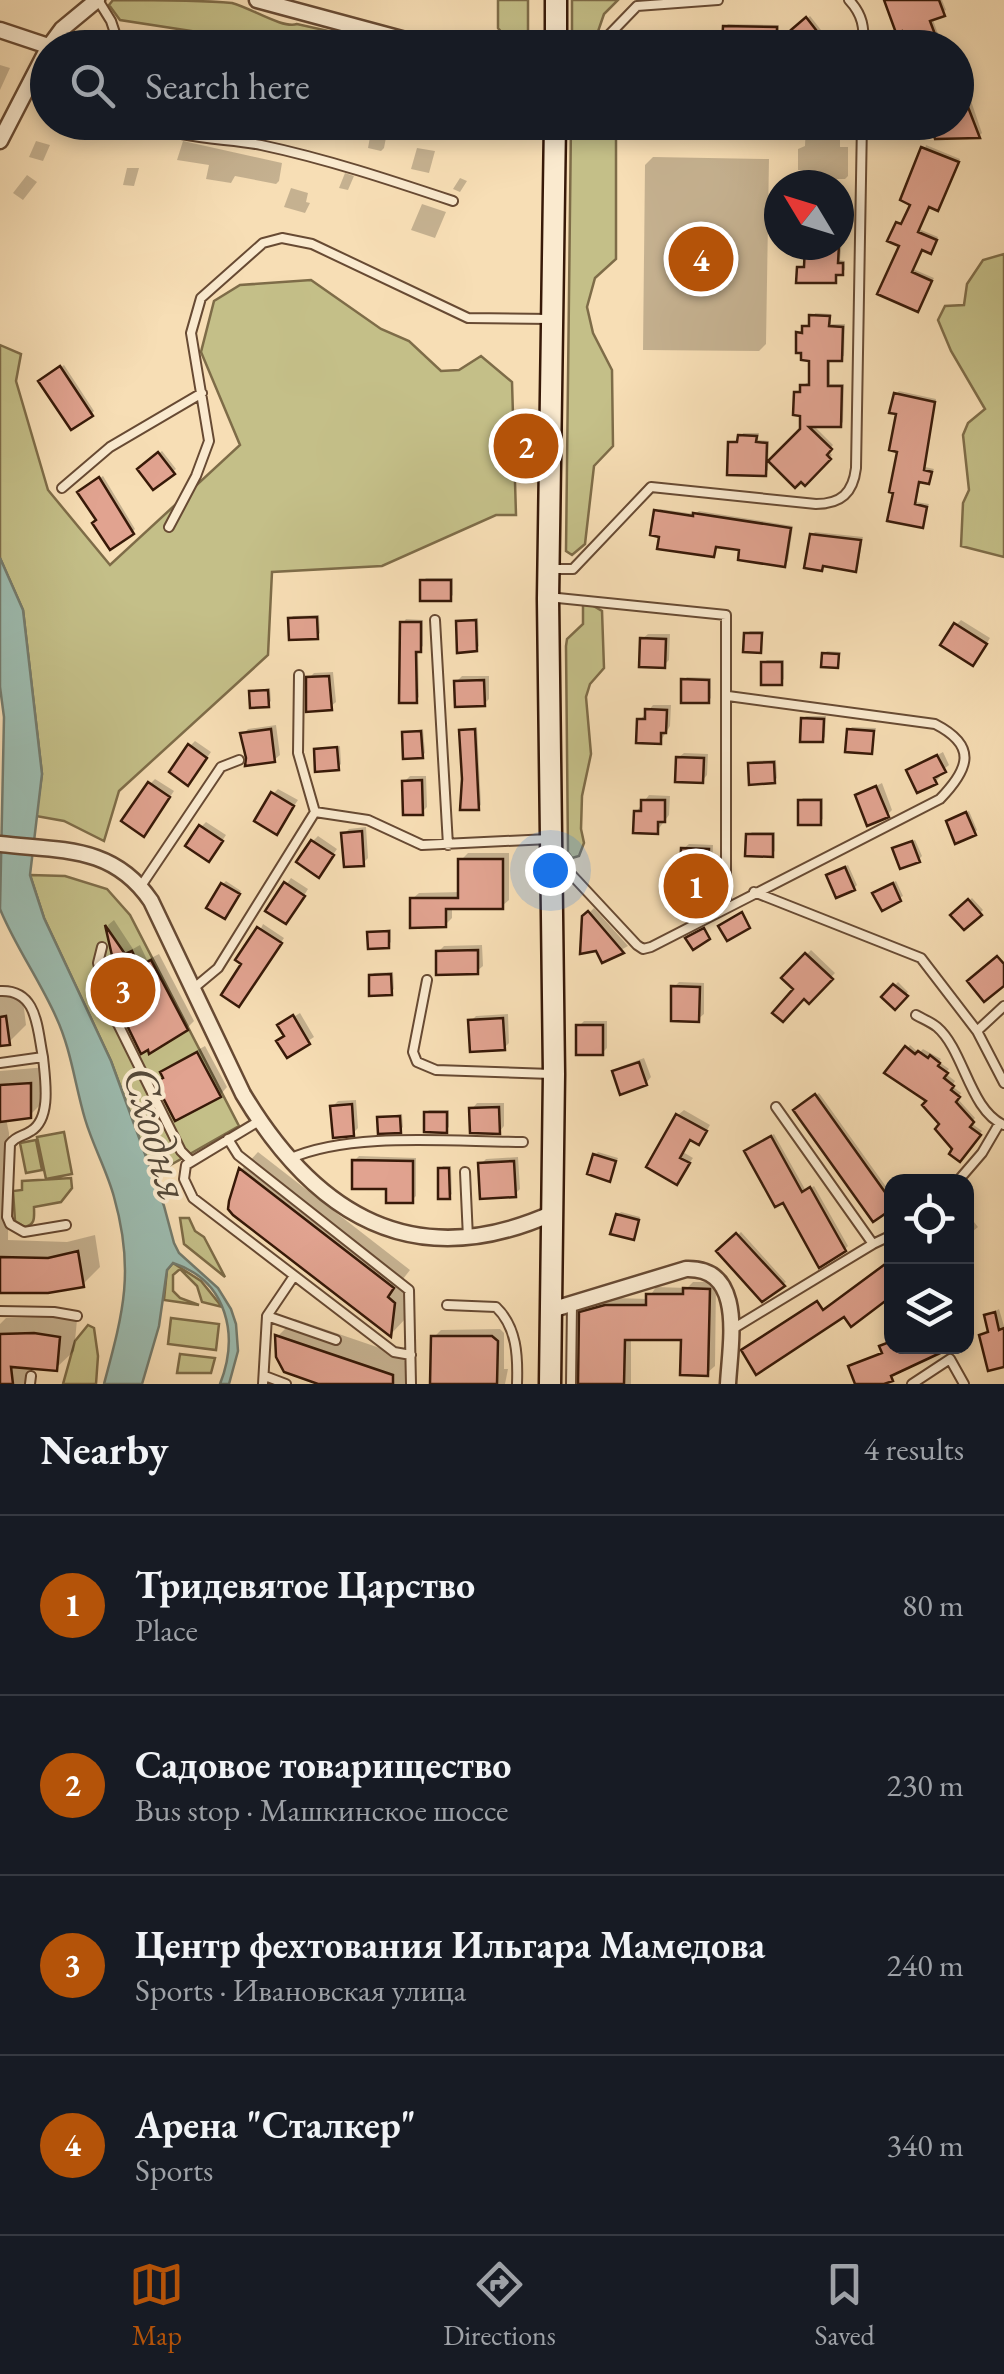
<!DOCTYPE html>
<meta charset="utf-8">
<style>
:root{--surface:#171b24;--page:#20242c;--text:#f1f3f6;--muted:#9ea1a6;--line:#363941;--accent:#b45309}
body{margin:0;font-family:"EB Garamond",serif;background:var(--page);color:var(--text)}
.controls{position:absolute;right:30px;bottom:30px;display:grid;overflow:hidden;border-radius:20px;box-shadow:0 5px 15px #0003}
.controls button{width:90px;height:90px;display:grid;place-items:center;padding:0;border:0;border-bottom:2px solid var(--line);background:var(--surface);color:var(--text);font:50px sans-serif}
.compass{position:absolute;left:764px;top:170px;width:90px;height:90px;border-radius:50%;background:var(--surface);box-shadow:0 5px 15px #0003;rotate:308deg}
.you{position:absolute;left:550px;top:870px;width:35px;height:35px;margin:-25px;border:8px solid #fff;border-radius:50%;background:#1a73e8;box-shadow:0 0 0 15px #1a73e833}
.badge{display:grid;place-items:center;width:65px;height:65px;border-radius:50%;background:var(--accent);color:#fff;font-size:32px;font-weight:700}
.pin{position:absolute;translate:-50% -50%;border:5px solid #fff;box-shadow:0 2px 10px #0006}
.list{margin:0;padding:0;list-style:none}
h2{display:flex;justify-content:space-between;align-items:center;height:130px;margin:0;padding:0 40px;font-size:42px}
h2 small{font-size:32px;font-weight:400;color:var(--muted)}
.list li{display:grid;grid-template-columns:65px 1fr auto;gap:30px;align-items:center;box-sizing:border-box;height:180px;padding:0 40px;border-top:2px solid var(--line)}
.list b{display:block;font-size:38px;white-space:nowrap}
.list p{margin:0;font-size:32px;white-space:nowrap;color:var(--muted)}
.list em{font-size:32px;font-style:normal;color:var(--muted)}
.icon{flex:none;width:55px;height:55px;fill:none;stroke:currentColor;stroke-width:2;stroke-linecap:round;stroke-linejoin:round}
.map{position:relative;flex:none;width:1004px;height:1384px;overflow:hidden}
.search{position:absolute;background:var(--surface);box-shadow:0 5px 15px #0003;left:30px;right:30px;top:30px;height:110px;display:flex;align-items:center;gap:25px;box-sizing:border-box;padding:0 35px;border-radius:55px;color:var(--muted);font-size:38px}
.sheet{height:850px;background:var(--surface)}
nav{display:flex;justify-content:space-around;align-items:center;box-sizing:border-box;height:140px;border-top:2px solid var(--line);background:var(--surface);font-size:28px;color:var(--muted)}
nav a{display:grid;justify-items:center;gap:5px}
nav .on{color:var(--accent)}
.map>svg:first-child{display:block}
.green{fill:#c4bf88;stroke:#7e6c48;stroke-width:2.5}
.water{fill:#9dbcb0;stroke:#747b6d;stroke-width:2.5}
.shadow{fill:#0003}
.building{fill:#e1a390;stroke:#371908;stroke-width:2.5}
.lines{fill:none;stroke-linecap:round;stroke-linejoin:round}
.lane-casing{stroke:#674a33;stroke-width:12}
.street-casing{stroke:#674a33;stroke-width:19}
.secondary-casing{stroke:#371908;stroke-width:25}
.lane{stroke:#faeacf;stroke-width:8}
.street{stroke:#faeacf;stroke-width:14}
.secondary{stroke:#faeacf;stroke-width:20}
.labels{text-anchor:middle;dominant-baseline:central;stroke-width:8;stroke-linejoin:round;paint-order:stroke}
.water-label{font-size:48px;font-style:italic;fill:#564a3a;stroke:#faeacf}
</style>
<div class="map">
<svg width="1004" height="1384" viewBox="0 0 1004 1384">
<rect width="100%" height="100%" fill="#f7deb5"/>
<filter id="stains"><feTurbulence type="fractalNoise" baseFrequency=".002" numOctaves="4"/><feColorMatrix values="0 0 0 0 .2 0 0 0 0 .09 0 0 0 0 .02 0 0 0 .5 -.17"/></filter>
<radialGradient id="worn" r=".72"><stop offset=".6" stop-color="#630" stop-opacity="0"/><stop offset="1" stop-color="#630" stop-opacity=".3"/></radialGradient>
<path class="green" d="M113,0C148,0 200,0 232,3C251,8 283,29 297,24L400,47H295L120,20L109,5Z
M498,0H528V31L521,47L506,46L507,39L498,28Z
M572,0H618L604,14L595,40L599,47L572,48Z
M571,123H616V259L595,278L587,307L593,333L612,370L613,446L594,466L585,544L572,555L566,551Z
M1004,254V557L961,546L963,503L969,490L963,435L968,423L985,409L951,351L938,320L945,306L964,305L967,284L983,260Z
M311,280L381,329L409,341L441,371L459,370L481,356L512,382L516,515H496L382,566L272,572L268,655L119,791L104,841L64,821L36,816L42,774L23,610L0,558V345L21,354L16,381L48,490L110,565L240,445L201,352L214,301L240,285Z
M590,604L602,611L604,668L590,684L586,697L591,754L582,796L581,829L584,843L579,856L572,858L568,852L566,646L567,639L583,624V605Z
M30,875L65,876L107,889L130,915L239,1126L153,1175L111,1061L44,918Z
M64,1132L72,1174L46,1179L37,1137Z
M36,1140L42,1170L26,1173L20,1143Z
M71,1178L72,1188L61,1202L34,1207C34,1217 36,1224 25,1227L15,1221L13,1191L22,1190V1181Z
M180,1218H189L195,1231L204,1237L225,1277L184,1244Z
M173,1263L201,1281L222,1307L202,1302L197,1286L180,1269L173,1275V1291L180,1298L199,1305L164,1300L167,1270Z
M171,1318L219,1324L216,1350L168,1344Z
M88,1325L94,1328L98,1356L96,1384H63L75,1341Z
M180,1354L215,1358L211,1373H177Z"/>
<path class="water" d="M0,558L23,610L42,774L30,875L44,918L111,1061L164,1206L174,1243L179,1253L218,1288L231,1309L236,1324L238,1351L229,1384H220C239,1336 228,1281 173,1263L167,1270L159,1326L142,1384H104C123,1313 135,1271 114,1197C107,1171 93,1146 85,1119C75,1085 71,1049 56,1017C39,979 15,946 0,909L4,717L0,687Z"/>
<path class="shadow" d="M887,0H942L946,10L932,17L940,40L931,48H910L903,28Z
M810,16L835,48H793L803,40L795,30Z
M728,24L779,25L778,45L739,48L725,27Z
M0,65L10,68L0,90Z
M959,66L982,133L979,136L956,122V67Z
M270,122H302L298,133L269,129Z
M389,122L384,148L381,151L368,148L372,126Z
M806,122H846L840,123V147H848V176L845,179H831V185H814L815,178H806V170H798V149L805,146Z
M36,141L50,145L43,161L29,157Z
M183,141L282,163L279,181L276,184L235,176L231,183L206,179L209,165L177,160Z
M926,145L960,159L941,205L938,208L930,205L919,229L938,237L933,248L923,247L913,269L934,278L918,309L898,223L905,221L913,204Z
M417,148L435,151L429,173L411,169Z
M653,157L769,159L766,344L759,351L643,350L645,165Z
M127,168H139L134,186L123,185Z
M345,173L354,176L348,190L339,188Z
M27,175L37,182L23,200L13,193Z
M460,178L467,181L460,192L453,189Z
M291,188L308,193L306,202L310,203L305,213L284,207Z
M839,203H846L840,260L845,261V270L838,273L835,281L799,268L807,265V245H839Z
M422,204L446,212L435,238L411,230Z
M815,313L831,314V324H845L844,356L830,358V384H844L843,422L840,425L812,424L833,445L828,451L832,455L805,482L803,413L796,393L803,390L806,383H811L812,358L799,333L811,324Z
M64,365L94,411L91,414L44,379Z
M899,391L936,399L925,467L934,469L929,482L921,480L916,502L929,504L922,525L890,519L900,450L896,394Z
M743,433H759L758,440L769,441L768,470L765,473L731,443L740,440Z
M162,451L176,469L153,487L140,469Z
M103,476L135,529L132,532L99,519L84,489Z
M660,509L695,514L699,511L793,526L788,561L784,564L742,548L718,545L713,554L657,512Z
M815,532L863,537L858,566L855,569L826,564L821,568L812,535Z
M426,578H453V595L450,598L423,581Z
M319,615L320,633L317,636L290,619L293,616Z
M478,618L479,646L476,649L458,622Z
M406,619L423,620V646L418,650L419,697L416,700L403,623Z
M961,620L990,638L978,658L956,625Z
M750,631H764L760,650L747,634Z
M648,634H670L669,660L664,665L642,639Z
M827,651L841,652L837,666L824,654Z
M767,660H784V679L781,682L763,663Z
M333,672L336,702L330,707L309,678L314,673Z
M462,676H489V699L484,704L456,682Z
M687,677L711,678V698L708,701L684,680Z
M270,688L271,701L268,704L251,692Z
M653,705H671L670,726L660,742L640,720Z
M806,716H826L825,737L822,740L803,719Z
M276,725L280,755L274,760L243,734L248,729Z
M477,727L481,805L478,808L461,731Z
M852,727L876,728L871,751L849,730Z
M423,729L425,753L422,756L404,733Z
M195,741L211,752L193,777L190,746Z
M340,746L341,764L338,767L316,750Z
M943,752L949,765L939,773L940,777L935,782L909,771Z
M684,753L708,754L707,775L702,781L678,758Z
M776,760L777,778L774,781L750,764L753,761Z
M410,776H426L427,807L422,812L404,782Z
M155,779L174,791L149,828L150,784Z
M882,783L892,810L887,815L857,796Z
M278,789L298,800L277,831L273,794Z
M649,795L670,796L669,815L657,831L636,812Z
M803,798H823V819L819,822L800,801Z
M969,811L977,830L974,833L949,821Z
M206,822L226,835L214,853L201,827Z
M366,827L368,858L363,863L344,834L349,829Z
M752,832H775V851L772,854L748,835Z
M318,836L337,849L323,869L313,841Z
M915,840L922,856L919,859L898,846Z
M689,844L713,845L711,892L706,898L687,870L683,849Z
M468,853H509V900L502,906L452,907V918L445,925L412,899L419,893L461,892V860Z
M848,865L857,885L854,888L832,873Z
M291,878L308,889L291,916L269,910Z
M226,881L241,891L228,913L223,884Z
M896,881L903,896L883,907L878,890Z
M972,898L983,910L965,927L954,915Z
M594,908L628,946L603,960L585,917Z
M114,920L133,949L140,945L147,960L159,954L194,1021L187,1028L127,1008L108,925Z
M263,924L284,938L243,999L245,963Z
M391,929V942L388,945L370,933Z
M482,945L483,966L477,971L438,952L444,946Z
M811,950L835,973L809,1000L785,978Z
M393,972L394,989L391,992L371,976L374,973Z
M679,982L704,983V1014L698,1019L674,987Z
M898,982L908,992L895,1006L884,997Z
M22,992L26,1025L9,1042L0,1044V995Z
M300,1013L314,1037L287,1055L282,1024Z
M508,1014L509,1043L504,1048L471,1021L476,1016Z
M584,1021H607V1048L602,1053L579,1026Z
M910,1045L919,1053L923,1049L941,1059L939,1062L949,1069L945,1073L955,1081L952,1086L961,1093L957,1098L975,1118L971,1123L982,1131L959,1159L929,1100L887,1073Z
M205,1046L227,1087L220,1095L158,1083L170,1065Z
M644,1058L651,1077L646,1083L615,1072L620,1067Z
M47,1067V1098L30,1115L6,1118L9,1133L8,1240L67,1242L95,1235L100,1267L83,1284L0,1290V1071Z
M819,1093L892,1195V1206L799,1108Z
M356,1100L358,1128L353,1133L333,1106L338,1101Z
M477,1103H504V1126L499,1132L472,1109Z
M429,1110H449V1127L446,1130L426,1113Z
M684,1110L710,1125L703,1137L691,1138L683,1152L693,1158L676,1182L678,1115Z
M402,1114L403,1127L400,1130L379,1118Z
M774,1134L806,1191L814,1186L848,1246L845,1249L750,1148Z
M258,1152L410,1270L403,1279L412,1286L407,1317L391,1334L231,1209L242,1169Z
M598,1152L618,1158L609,1179L595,1155Z
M359,1156L416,1158V1196L412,1200L388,1186L354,1161Z
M518,1157L520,1189L515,1194L481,1164L486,1159Z
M443,1166H451L452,1194L449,1197L440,1169Z
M621,1212L640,1217L633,1238L618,1215Z
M966,1212L978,1227L966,1237Z
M741,1232L786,1282L783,1284L720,1252Z
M693,1282H716L715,1366L707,1373L683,1338L631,1337V1384H581L582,1314L590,1306L615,1298L648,1299L656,1287L687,1288Z
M999,1309L1004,1326V1365L981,1336L990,1330L987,1315Z
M53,1317L77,1320L74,1351L56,1368L29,1366L28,1384H0V1324L6,1318Z
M295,1319L409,1358L408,1384H326L279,1357L278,1336Z
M500,1329L504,1333V1369H508L505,1384H432L434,1337L441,1330Z"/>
<path class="building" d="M884,0H939L945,16L930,21L939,45L907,48L902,31L896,33Z
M806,17L830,48H790L799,40L791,30Z
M723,26L777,27V48L722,47Z
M956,76L980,138L935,139L929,122H956Z
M921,147L959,162L938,211L929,207L918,232L937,240L931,254L922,250L912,272L932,281L918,312L877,294L899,246L887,241L896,222L901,224L910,205L900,200Z
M805,245H839L838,263H843V275H836V283H796L797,267H804Z
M809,315L830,316L829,326L843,327L842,361H828V386H842L841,427H809L832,449L827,455L831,459L805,486L801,482L795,488L768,461L800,429V416L793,415L794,392H800V385H809V361L801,360V353H796V332L802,333V326H809Z
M60,366L93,416L71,430L38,381Z
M894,393L935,402L924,470L932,472L929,484L919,482L915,504L927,507L923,528L887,521L893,493L889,492L897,452L889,450L896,414L889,413Z
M738,435L757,436L756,442L767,443L766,476L727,475L728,442H737Z
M158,452L175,474L153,490L137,469Z
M99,477L134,534L110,550L92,523L96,520L77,492Z
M654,510L693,516V513L791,528L785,567L738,560L739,550L716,547L714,557L657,549L659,537L650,535Z
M810,534L861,540L856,572L823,566L822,571L804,568Z
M420,580H451V601H420Z
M317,617L318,639L289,640L288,618Z
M476,620L477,651L457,653L456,621Z
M400,622H421V652H416L417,703H399Z
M954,623L987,644L973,666L940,645Z
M744,633H762L761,653L743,652Z
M640,638L666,639L665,668L639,667Z
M822,653L839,654L838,668L821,667Z
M761,662H782V685H761Z
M329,676L332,710L306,712V677Z
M681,679L709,680V703H681Z
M484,680L485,706L455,707L454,681Z
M268,690L269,707L250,708L249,691Z
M645,709L667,710L666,733H661V744L636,743L637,719H645Z
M801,718L824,719L823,742H800Z
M271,729L275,762L245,766L246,758L240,733Z
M475,729L479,810H460L462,779L459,730Z
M847,729L874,731L872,754L845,752Z
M421,731L423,758L403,759L402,732Z
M188,744L207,758L188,786L169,772Z
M337,747L339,770L315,772L314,749Z
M937,755L946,772L934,778L937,784L917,793L906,770Z
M676,757L704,758L703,783L675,782Z
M774,762L775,783L749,785L748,763Z
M422,780L423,815H403L402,781Z
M148,782L170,797L144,837L121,821Z
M876,786L889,817L867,826L855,795Z
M271,792L294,806L277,835L254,821Z
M641,800H665V822H658V834L633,833L634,811H641Z
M798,800H821V825H798Z
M966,812L976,835L955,844L946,821Z
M199,825L223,841L209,862L185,846Z
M362,831L364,866L344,867L341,833Z
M746,834H773V857L745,856Z
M311,840L334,855L319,878L296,862Z
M912,841L920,862L900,869L892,848Z
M681,848L709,849L707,900L684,899L685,872H680Z
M458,859H503V909H446V927L410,928V898H458Z
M845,867L855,890L836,898L826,875Z
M284,882L305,896L286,924L265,911Z
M221,883L240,894L225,919L206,908Z
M893,883L901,901L882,911L872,893Z
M968,899L982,915L964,930L950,915Z
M588,911L624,953L602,963L596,951L580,954L582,916Z
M742,912L750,928L727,941L718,926Z
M105,925L125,954L132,951L139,966L151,960L188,1030L149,1054L148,1050L141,1054L120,1011L124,1007L109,962L113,960Z
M257,927L282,943L239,1007L221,995L241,964L235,960Z
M704,928L710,939L693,950L685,938Z
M389,931V948L368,949L367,932Z
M478,950V974L436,975V951Z
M805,953L833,979L809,1004L804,999L783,1022L772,1013L793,989L781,978Z
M997,956L1004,964V986L984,1002L967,981Z
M391,974L392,995L369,996V975Z
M893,984L908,996L895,1010L881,997Z
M671,986L700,987L699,1022L671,1021Z
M293,1015L310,1044L287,1058L276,1041L284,1036L277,1025Z
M6,1016L10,1045L0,1046V1017Z
M503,1018L505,1050L470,1052L468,1020Z
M576,1025H603V1055H576Z
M905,1046L915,1054L918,1051L928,1058L930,1055L940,1063L938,1066L948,1073L944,1078L954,1086L951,1090L960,1097L956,1102L974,1122L970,1127L981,1135L960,1162L949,1154L952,1149L935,1129L939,1124L922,1105L926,1101L884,1073Z
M197,1052L221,1097L175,1121L155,1082L163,1078L160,1072Z
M639,1062L647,1085L620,1095L612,1071Z
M31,1083V1118L0,1122V1085Z
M815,1094L892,1202V1209L873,1222L793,1110Z
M352,1104L354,1136L333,1138L330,1106Z
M499,1107L500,1134L470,1133L469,1108Z
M424,1112H447V1133L424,1132Z
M676,1114L707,1131L699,1145L690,1140L680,1158L690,1163L677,1185L646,1167Z
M400,1116L401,1133L378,1134L377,1117Z
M771,1136L802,1192L810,1187L846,1251L819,1268L783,1203L775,1207L744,1151Z
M593,1154L616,1161L610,1182L587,1174Z
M352,1160L413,1161V1203H386V1189H352Z
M514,1161L516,1197L480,1199L478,1163Z
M239,1168L394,1288L388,1297L395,1303L391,1337L233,1215L228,1209L229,1201Z
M438,1168H449L450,1199H438Z
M616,1214L639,1220L634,1240L610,1234Z
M736,1233L785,1286L762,1302L716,1251Z
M78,1251L84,1287L48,1293H0V1257L48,1258Z
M892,1259V1296L851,1327L844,1317L756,1375L741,1350L817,1301L823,1310Z
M683,1288L710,1289L708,1376L680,1375L681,1340H625L624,1384H578L579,1312L605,1305H646V1294H683Z
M995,1312L999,1330L1004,1328V1367L988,1371L979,1335L988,1332L984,1315Z
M34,1333L60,1337L57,1371L11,1367L13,1384H0V1334Z
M275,1335L393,1375V1384H318L284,1372L276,1357Z
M431,1336H492L498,1341L497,1384H430Z
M892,1341V1346L953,1347L891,1376L893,1381L884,1384H855L848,1366L882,1353L879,1346Z"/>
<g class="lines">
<defs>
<path id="lane" d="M98,0L111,21L120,48
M849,0C863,15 864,27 864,48
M589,48L607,37L637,6L718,0
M149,122C176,140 229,138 261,145C327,159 390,180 453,201
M62,488L110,447L202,393
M169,527L196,476L209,441L191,333L201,298L263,243L282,238L312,244L468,318L551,319
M550,569H573L651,487L816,504C841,504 853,493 856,468L862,122
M548,597L726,615V907
M435,620L448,845
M299,675L298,753L315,812L368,820L422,845L549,839
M552,871L569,872L637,945L643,949L651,947L940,799C969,769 978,746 935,724L728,696
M141,886L221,767L239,760
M754,892L921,958L977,1031L1004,1083
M102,947L98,963L113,1014L181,1151L190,1160
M427,980L413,1052L417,1062L436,1070L551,1074
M194,988L218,968L315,812
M0,991C38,989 37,1029 43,1057
M916,1015C923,1019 931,1022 937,1027C964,1050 970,1111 1004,1125
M977,1031L1004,1006
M0,1063L43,1057C45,1079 52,1118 31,1131C22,1137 17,1135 10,1144L7,1217L10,1224L24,1232L66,1225
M259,1121L186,1165L184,1179L193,1198L394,1352L411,1355
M228,1139L238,1155L409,1290L411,1384
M289,1159C351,1131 454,1142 523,1142
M465,1172L468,1238
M957,1182L982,1153L999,1124
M873,1244L892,1235
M447,1305L496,1307C517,1327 518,1356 517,1384
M0,1311L54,1312L77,1316
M267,1316L336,1340
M731,1330L873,1244L776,1107
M265,1376L286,1384
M30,1384L31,1376
M263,1384L267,1316L294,1276
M571,1384L572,1304
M912,1384L950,1359L964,1384"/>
<path id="street" d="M257,0L435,48
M0,30L48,46
M48,48L62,29L97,0
M0,141L48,48
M0,844C61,851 113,845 151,901L243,1094C316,1216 415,1275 553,1213
M551,1310L686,1269C746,1267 730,1344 728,1384"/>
<path id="secondary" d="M556,48V0
M550,1384L554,1074L548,599L555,122"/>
</defs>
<use href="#lane" class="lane-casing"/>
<use href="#street" class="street-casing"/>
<use href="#secondary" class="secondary-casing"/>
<use href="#lane" class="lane"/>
<use href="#street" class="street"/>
<use href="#secondary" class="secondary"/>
</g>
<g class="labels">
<g class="water-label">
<text transform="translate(158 1133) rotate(74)">Сходня</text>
</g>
</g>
<rect width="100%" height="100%" filter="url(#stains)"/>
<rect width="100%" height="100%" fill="url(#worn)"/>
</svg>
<div class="controls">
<button><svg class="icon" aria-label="locate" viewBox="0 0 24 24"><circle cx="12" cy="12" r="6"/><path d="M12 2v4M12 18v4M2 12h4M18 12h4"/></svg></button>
<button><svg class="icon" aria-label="layers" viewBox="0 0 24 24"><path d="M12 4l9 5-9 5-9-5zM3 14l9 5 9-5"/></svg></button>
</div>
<svg class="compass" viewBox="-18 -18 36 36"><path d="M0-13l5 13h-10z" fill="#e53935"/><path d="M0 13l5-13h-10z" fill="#9ea1a6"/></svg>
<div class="you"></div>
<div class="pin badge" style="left:696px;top:886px">1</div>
<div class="pin badge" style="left:526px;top:446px">2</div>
<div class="pin badge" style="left:123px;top:990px">3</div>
<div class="pin badge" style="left:701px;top:259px">4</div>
<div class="search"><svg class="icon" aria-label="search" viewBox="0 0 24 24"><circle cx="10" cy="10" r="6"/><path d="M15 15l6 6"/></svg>Search here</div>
</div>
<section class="sheet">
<h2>Nearby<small>4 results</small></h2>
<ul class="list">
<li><span class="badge">1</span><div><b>Тридевятое Царство</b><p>Place</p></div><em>80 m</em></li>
<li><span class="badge">2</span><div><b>Садовое товарищество</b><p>Bus stop · Машкинское шоссе</p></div><em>230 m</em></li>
<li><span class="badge">3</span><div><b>Центр фехтования Ильгара Мамедова</b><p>Sports · Ивановская улица</p></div><em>240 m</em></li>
<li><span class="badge">4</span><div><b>Арена &quot;Сталкер&quot;</b><p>Sports</p></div><em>340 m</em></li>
</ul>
</section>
<nav>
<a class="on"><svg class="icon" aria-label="map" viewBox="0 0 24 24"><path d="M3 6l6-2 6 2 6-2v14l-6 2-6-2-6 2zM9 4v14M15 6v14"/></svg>Map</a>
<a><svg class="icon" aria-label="directions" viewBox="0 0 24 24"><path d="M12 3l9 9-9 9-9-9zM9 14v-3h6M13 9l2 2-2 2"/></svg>Directions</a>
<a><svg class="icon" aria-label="saved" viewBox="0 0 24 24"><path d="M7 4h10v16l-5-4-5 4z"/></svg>Saved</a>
</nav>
